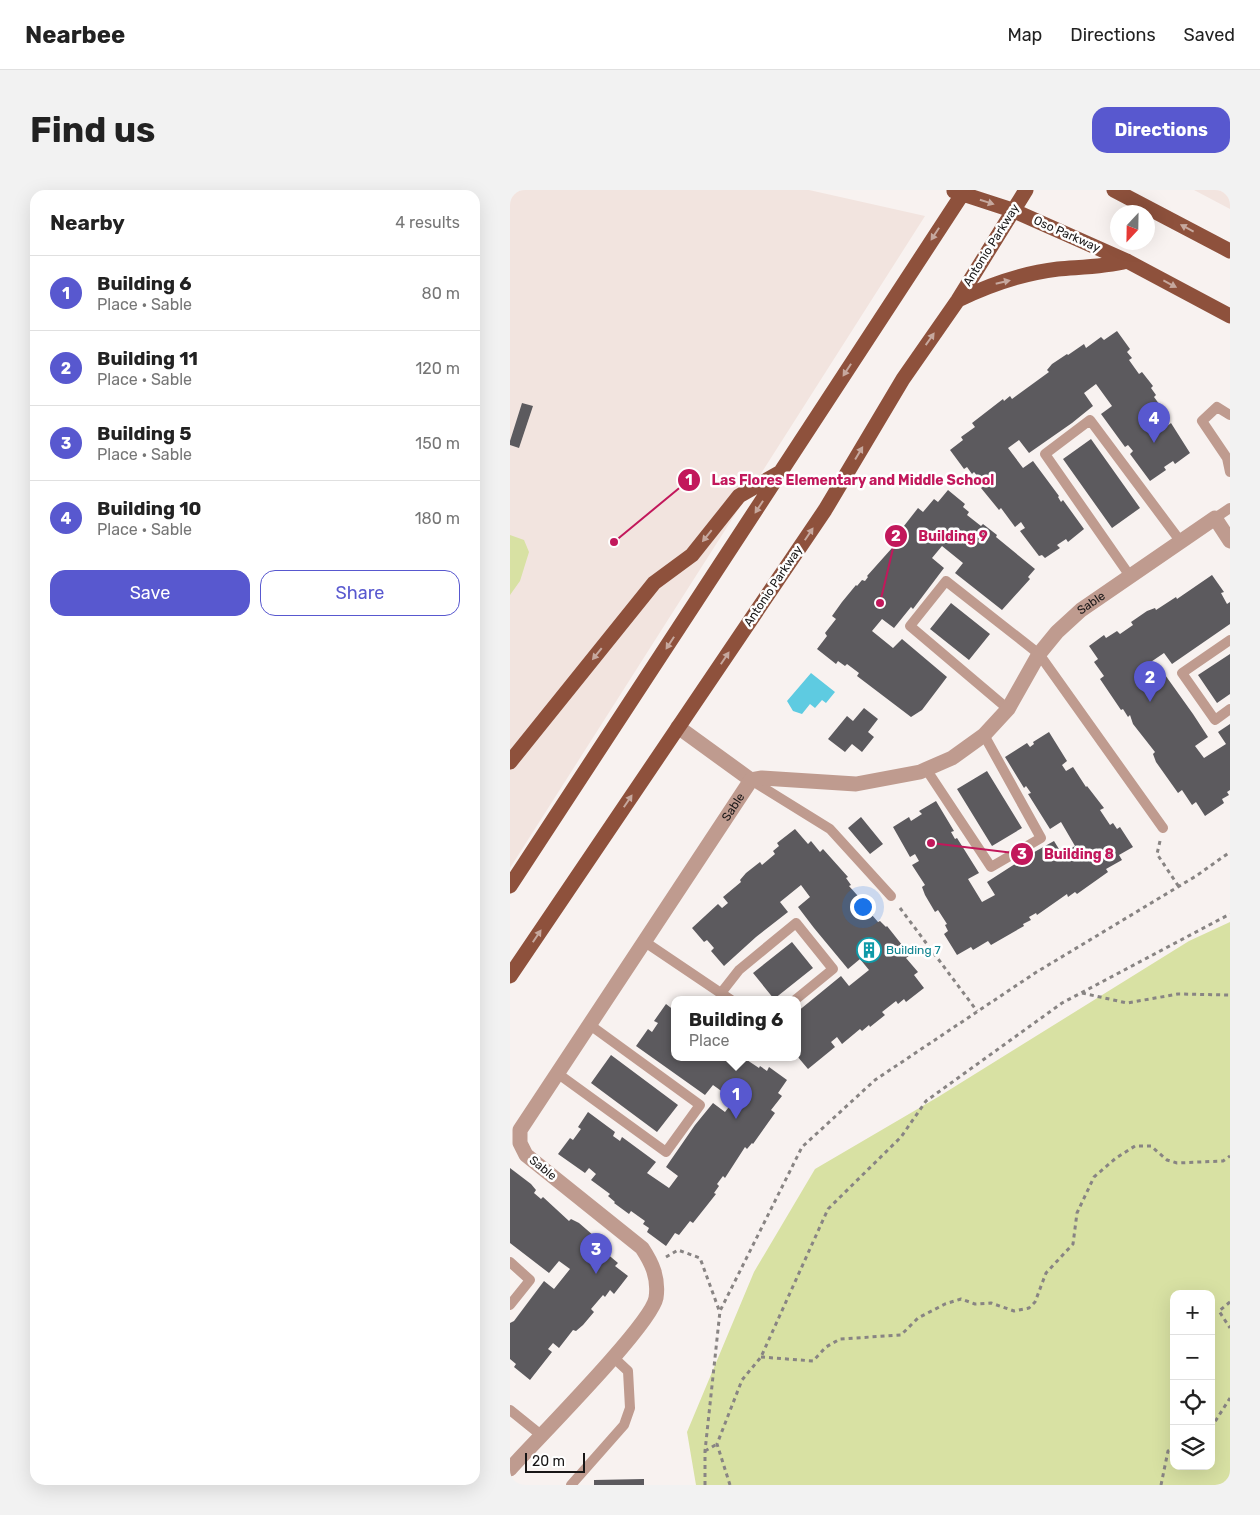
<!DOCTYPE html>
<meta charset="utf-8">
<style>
:root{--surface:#fff;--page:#f2f2f2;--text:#222;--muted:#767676;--line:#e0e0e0;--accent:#5858cf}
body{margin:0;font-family:Rubik,sans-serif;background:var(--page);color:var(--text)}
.controls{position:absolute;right:15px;bottom:15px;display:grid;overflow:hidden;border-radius:10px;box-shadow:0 5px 20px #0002}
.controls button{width:45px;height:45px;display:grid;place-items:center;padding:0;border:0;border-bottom:1px solid var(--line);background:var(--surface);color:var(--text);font:25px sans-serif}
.compass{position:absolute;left:600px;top:15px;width:45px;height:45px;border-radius:50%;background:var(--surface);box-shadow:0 5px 20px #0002;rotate:202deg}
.scale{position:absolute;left:15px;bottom:12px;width:60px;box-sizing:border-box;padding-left:5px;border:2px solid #181616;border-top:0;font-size:14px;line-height:18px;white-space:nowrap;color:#181616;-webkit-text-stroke:4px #fff;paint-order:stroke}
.you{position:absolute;left:352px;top:716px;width:18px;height:18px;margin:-12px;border:4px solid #fff;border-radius:50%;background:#1a73e8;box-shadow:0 0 0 8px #1a73e833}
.badge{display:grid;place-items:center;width:32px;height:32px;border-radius:50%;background:var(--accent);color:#fff;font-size:16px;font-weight:700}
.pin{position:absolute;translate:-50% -41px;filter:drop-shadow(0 1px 2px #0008)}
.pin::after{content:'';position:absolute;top:26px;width:18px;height:15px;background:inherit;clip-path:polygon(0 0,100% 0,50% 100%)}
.popup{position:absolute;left:161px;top:806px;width:130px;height:65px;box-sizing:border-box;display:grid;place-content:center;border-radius:10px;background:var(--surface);filter:drop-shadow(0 1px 4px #0005);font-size:16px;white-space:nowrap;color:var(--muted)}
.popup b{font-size:19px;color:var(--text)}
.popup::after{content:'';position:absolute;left:50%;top:100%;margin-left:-10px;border:10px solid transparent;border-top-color:var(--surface)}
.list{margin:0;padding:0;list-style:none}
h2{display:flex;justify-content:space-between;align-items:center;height:65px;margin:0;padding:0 20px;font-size:21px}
h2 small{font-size:16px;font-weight:400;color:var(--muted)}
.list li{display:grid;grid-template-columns:32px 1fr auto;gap:15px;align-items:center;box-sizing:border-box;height:75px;padding:0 20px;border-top:1px solid var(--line)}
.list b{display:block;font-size:19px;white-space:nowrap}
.list p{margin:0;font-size:16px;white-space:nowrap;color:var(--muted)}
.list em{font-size:16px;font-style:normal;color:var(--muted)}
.actions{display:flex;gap:10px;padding:15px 20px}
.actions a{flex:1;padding:11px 0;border:1px solid var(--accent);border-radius:15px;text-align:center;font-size:18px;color:var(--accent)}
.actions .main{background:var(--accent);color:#fff}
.icon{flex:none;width:28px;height:28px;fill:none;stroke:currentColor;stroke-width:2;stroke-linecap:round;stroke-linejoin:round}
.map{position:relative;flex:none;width:720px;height:1295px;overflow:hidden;border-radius:15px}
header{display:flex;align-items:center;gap:30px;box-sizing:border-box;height:70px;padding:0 25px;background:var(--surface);border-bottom:1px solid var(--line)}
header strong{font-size:24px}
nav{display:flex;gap:28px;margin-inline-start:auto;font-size:18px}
.intro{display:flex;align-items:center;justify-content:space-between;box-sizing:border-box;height:120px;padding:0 30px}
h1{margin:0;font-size:35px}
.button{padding:12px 22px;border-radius:15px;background:var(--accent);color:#fff;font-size:18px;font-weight:700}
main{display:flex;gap:30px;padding:0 30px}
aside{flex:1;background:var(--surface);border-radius:15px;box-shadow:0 5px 20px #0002}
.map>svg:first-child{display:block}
.built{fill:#f2e4df}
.green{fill:#d8e1a3;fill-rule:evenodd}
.water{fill:#5ecbe1}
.building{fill:#5c5a5e}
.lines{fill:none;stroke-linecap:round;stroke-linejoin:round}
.path{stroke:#888483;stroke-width:3;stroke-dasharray:4 4;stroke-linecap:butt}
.lane{stroke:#bf9b8f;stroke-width:10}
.street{stroke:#bf9b8f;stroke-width:15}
.primary{stroke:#8e513c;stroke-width:15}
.oneway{fill:#c6a89e}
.labels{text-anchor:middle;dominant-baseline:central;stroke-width:5;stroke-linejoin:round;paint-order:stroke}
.street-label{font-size:12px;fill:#181616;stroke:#fff}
.culture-label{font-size:12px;fill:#0d838f;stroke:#fff;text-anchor:start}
.leader{fill:none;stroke:#c2185b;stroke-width:2}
.callout-dot{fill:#c2185b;stroke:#fff;stroke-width:2}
.mark-label{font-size:15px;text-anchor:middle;font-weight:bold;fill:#fff}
.callout-label{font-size:14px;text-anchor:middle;font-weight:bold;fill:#c2185b;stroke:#fff;stroke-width:5;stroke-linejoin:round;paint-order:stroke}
</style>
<header>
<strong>Nearbee</strong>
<nav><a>Map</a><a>Directions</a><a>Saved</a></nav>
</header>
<div class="intro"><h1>Find us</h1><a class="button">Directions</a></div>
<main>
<aside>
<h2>Nearby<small>4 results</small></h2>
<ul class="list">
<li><span class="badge">1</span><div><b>Building 6</b><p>Place · Sable</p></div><em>80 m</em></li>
<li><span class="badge">2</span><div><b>Building 11</b><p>Place · Sable</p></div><em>120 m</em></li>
<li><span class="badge">3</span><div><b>Building 5</b><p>Place · Sable</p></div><em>150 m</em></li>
<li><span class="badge">4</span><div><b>Building 10</b><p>Place · Sable</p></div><em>180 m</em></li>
</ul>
<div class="actions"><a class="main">Save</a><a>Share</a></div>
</aside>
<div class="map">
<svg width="720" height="1295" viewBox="0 0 720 1295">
<rect width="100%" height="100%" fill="#f8f2f0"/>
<path class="built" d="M0,0H299L415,26L0,678Z
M684,0H720V19Z"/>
<path class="green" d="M0,345L14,350L19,362L10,391L0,405Z
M720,732V1295H186L177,1242L244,1082L305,979L428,907L679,751ZM664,1104H701V1276H664Z"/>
<path class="water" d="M301,483L325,502L316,513L312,510L305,518L300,514L292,524L283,521L277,511Z"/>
<path class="building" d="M607,141L620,159L617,162L622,168L619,170L629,184L632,182L643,196L641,198L646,205L644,207L658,226L652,230L656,237L661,233L680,263L665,274L663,271L654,277L656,280L640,291L620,264L623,261L618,255L615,257L591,224L602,216L586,194L574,203L583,216L562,233L519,263L509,250L498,258L513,278L523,271L549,306L548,307L551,312L553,310L574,339L558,352L556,349L547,355L550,358L535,368L532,365L529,366L510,341L515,338L511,332L505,337L491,318L489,320L471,298L475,295L464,282L462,284L457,277L454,279L440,260L453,250L451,247L465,237L462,233L493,209L494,211L500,206L502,209L539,182L537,180L542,174L557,164L558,165L574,154L576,158L591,147L594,150Z
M12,213L23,216L9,258L0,255V251Z
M581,249L630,318L602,338L553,269Z
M438,300L455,314L453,317L459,322L457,325L471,336L473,334L487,345L486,347L525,379L518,387L520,389L492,420L445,383L453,373L432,356L422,368L434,378L403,419L401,417L384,438L372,429L362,441L383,458L392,449L437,487L412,520L401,527L347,486L349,483L337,474L335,476L328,471L326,474L307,459L317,446L315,443L326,429L322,426L332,412L346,395L347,396L352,390L355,391L358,387L357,386L382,358L379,356L383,350L408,318L413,322L424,309L428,312Z
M702,385L714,402L711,403L717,414L720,412V434L662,474L654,463L632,478L641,490L653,482L683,524L698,547L685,556L694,568L716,554L708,542L720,534V600L717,602L719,605L712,609L714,613L695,626L686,612L682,615L672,600L668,603L646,572L643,564L645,562L623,534L620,525L618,527L613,519L611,520L590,489L594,486L584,472L588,469L579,456L594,445L596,448L607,441L610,444L623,435L621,432L637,421L645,418L646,420L666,407L667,409Z
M441,413L480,444L459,470L420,439Z
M720,464V504L707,513L688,485Z
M354,518L368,529L358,542L364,547L352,562L342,554L335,562L318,549L337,526L343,531Z
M539,542L557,571L552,575L556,581L563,577L576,597L577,596L594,618L590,620L600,635L603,633L607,639L610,637L623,657L609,665L612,670L596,679L598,682L567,704L565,702L558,707L557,704L527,725L526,723L519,727L521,730L513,734L514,736L481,755L478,751L463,760L461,757L447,765L434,744L438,741L435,735L437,734L428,720L425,722L415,705L412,697L415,695L402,675L409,671L405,664L400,667L383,637L399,627L401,631L412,624L409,621L426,611L444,641L441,642L445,649L447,648L469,683L458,689L472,712L485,705L477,692L519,665L544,651L552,664L565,656L551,632L540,639L518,604L521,603L516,596L514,598L495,567L517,553L520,557L524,554L523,552Z
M477,581L512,638L482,656L447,599Z
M351,627L373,654L360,664L338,638Z
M285,639L298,654L301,651L310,662L313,659L338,687L336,688L341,695L339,696L364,724L362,725L368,732L370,731L376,737L377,736L400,765L396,768L408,782L404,785L414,798L396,812L394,809L388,814L386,811L372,822L375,825L360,837L359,835L352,841L350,839L332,854L327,847L321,852L325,857L298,879L287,866V822L331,786L339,796L359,780L350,769L338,779L304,738L288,717L300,707L291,695L270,712L278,722L246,747L214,776L201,761L204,758L197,750L194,752L182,738L208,714L212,718L218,713L213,707L231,692L230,690L236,683L250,672L252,675L265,664L263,661L269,656L267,653Z
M282,752L303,778L264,809L243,783Z
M156,814L165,821V868H234L249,878L250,876L257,881L259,877L277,890L268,903L272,906L261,920L265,923L243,954L242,953L237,959L235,957L215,988L213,986L207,994L209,996L204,1003L206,1004L183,1033L180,1031L169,1045L165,1043L156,1056L137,1042L139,1038L133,1034L135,1031L121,1021L119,1024L104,1013L105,1012L98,1006L100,1004L81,990L86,984L79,978L75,983L48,964L60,948L63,950L71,939L68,937L78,922L105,942L103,946L110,951L112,947L146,972L137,983L159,998L168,986L156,977L185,935L203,913L215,922L224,910L203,895L195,905L126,856L138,839L142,842L148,833L144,831Z
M101,865L168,915L147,942L81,893Z
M0,978L21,994L26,1000L24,1003L31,1009L33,1007L59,1031L61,1029L69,1033L98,1058L95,1062L108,1073L105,1076L118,1086L104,1104L100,1100L95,1107L93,1105L81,1119L84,1122L73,1135L66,1141L63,1140L49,1158L43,1153L38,1159L42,1162L20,1190L4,1177L6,1174L0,1169V1133L4,1131L34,1091L44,1099L60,1079L49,1071L39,1083L0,1053Z
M134,1289V1295H84V1290Z"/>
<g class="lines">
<path class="path" d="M650,651L647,664L669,697
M390,718L467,821
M572,803L617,813L668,804L720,805
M156,1067L168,1060L190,1068L209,1120
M720,1112L709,1121L720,1138
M251,1167L303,1171L316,1157L330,1149L391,1145L408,1128L435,1114L451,1109L465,1114L481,1113L504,1121L519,1118L525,1112L536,1083L563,1054L567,1023L584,987L606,968L625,956H641L657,970L667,973L713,971L720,966
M701,1238L720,1208
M195,1261L207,1254
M195,1295V1261L210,1121L292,957L365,890L525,783L686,686L720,662
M220,1295L207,1254L232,1190L251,1167L318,1019L391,947L416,911L552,813L720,724
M651,1295L658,1261L664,1259"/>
<path class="lane" d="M720,225L707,217L692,231L717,268L720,282
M705,328L720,318
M620,386L535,264L580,230L671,352
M720,450L672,483L705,530L720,519
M498,519L400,436L436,391L529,464L653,638
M416,579L481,677L531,648L474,545
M241,590L320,639L381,706
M135,752L221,810
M211,803L229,780L286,733L323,779L285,810
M47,883L156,962L190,915L80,835
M0,1072L20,1090L0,1115
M0,1220L31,1245
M61,1295L114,1235L120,1218L118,1181L103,1167"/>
<g class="street">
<path d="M168,537L241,590"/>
<path id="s1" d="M0,1279C25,1251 141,1135 146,1108C149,1088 142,1073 132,1058L16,965L10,953V940L241,590L252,588L346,594L410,582L442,568L474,545L498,519L529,464L547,442L571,420L705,328L720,351"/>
</g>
<path class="primary" d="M604,0L720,61
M444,1L502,20L617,71L720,126
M448,110C479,95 514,83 548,79C571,77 594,77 617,71
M0,572L144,393L182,365L229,306L269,283
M0,696L455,0
M0,786L315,320L393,189L448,110L516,0"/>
</g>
<defs><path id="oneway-solid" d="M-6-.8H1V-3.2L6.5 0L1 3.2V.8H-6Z" transform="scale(1.25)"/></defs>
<g class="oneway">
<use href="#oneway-solid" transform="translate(477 12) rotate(18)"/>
<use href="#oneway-solid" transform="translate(677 38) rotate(-152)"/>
<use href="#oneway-solid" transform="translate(425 44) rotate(123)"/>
<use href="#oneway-solid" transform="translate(493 92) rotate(-13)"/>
<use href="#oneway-solid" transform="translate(660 94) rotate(28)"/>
<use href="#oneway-solid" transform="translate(420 149) rotate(-55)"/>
<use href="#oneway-solid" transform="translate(337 180) rotate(123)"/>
<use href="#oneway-solid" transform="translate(349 263) rotate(-59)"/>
<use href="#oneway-solid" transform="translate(249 317) rotate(123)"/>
<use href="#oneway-solid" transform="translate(299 344) rotate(-56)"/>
<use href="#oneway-solid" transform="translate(197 346) rotate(129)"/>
<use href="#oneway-solid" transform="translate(160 453) rotate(123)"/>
<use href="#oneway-solid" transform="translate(87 464) rotate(129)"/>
<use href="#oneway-solid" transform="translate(215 468) rotate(-56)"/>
<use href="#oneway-solid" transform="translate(118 611) rotate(-56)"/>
<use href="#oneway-solid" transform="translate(27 746) rotate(-56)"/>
</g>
<defs>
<symbol id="building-ring" viewBox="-11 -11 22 22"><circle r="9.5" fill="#fff" stroke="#0f9aa8" stroke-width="1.5"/><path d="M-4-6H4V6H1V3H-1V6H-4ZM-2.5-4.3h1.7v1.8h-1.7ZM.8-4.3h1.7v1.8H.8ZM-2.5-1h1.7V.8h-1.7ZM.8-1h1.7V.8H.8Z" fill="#0f9aa8"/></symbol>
</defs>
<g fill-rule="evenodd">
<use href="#building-ring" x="345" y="746" width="28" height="28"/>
</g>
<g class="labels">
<g class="street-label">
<text transform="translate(557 44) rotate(24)">Oso Parkway</text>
<text transform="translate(481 55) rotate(-58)">Antonio Parkway</text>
<text transform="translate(263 396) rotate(-56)">Antonio Parkway</text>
<text stroke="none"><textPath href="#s1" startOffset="1290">Sable</textPath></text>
<text stroke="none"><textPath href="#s1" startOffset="841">Sable</textPath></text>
<text transform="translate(33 978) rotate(39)">Sable</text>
</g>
<g class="culture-label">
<text x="376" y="760">Building 7</text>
</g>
</g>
<path class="leader" d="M104 352L179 290M370 413L386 346M421 653L512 664"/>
<g class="callout-dot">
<circle cx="104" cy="352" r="5"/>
<circle cx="370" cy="413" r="5"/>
<circle cx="421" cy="653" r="5"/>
<circle cx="179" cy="290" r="12"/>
<circle cx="386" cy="346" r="12"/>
<circle cx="512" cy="664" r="12"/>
</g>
<g class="mark-label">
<text x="179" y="295">1</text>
<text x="386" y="351">2</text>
<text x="512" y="669">3</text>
</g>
<g class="callout-label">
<text x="343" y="295">Las Flores Elementary and Middle School</text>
<text x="443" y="351">Building 9</text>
<text x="569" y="669">Building 8</text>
</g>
</svg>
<div class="controls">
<button>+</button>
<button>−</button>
<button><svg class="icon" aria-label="locate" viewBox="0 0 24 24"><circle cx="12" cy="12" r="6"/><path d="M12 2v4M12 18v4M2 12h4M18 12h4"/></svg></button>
<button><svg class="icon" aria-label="layers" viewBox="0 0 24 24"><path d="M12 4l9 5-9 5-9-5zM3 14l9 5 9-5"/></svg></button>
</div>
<svg class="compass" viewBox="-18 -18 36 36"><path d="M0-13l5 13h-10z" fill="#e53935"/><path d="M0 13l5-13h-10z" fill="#767676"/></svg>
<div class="scale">20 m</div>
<div class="you"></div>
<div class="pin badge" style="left:226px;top:929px">1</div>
<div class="popup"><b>Building 6</b>Place</div>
<div class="pin badge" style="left:640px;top:512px">2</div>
<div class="pin badge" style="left:86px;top:1084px">3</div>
<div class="pin badge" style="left:644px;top:253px">4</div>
</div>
</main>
